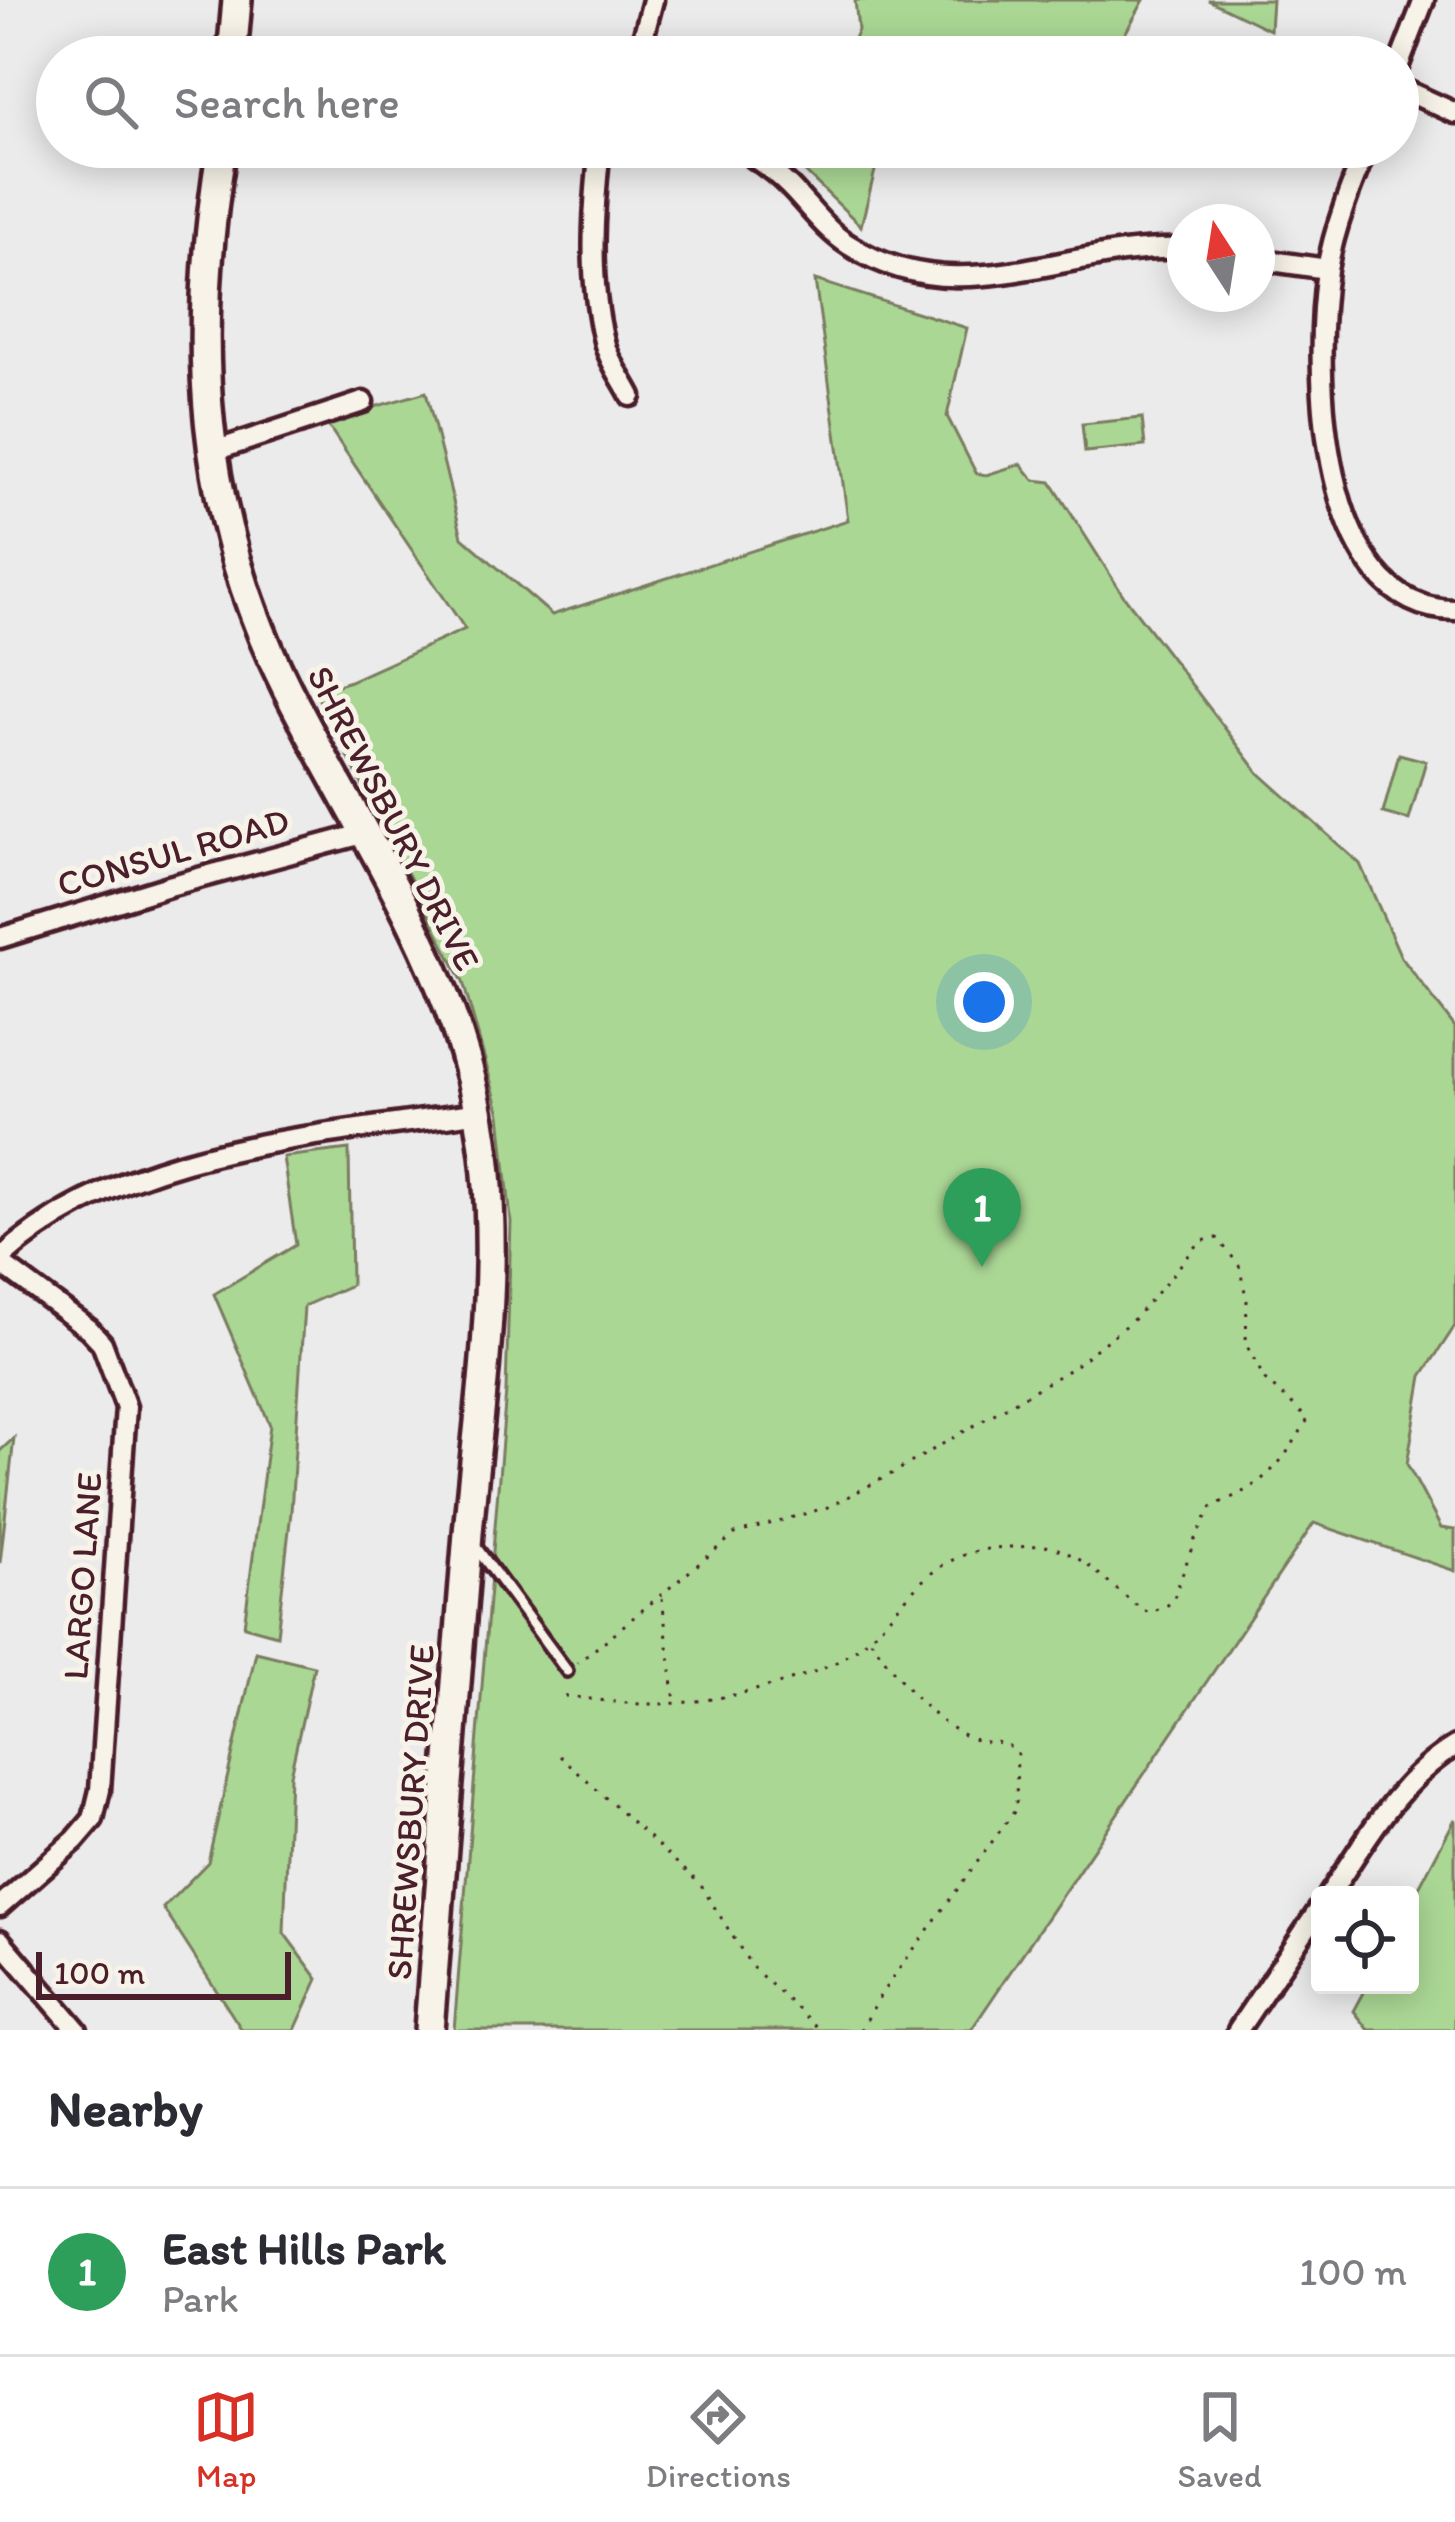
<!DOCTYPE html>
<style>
:root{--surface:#fff;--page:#f7f7f7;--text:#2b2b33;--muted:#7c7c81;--line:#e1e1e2;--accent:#d93025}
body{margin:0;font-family:Itim,sans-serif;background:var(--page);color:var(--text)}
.controls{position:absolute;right:36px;bottom:36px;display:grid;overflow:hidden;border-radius:12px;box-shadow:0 6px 30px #0003}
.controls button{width:108px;height:108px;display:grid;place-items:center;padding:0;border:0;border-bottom:3px solid var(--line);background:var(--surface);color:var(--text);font:60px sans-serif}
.compass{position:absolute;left:1167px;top:204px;width:108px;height:108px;border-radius:50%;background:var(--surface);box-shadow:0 6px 30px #0003;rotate:348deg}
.scale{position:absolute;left:36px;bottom:30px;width:255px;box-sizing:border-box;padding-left:12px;border:6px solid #4a1f2b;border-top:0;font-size:33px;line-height:42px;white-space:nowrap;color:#4a1f2b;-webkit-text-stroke:9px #f7f3e8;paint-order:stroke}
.you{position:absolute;left:984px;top:1002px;width:42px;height:42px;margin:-30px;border:9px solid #fff;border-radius:50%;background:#1a73e8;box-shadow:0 0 0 18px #1a73e833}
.badge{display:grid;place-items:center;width:78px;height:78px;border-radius:50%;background:var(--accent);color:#fff;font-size:39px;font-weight:700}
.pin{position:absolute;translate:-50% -99px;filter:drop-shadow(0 3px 6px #0008)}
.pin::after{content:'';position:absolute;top:63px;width:42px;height:36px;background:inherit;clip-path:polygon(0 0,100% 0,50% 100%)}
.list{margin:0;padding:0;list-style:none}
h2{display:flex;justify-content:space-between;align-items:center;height:156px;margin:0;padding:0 48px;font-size:51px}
h2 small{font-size:39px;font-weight:400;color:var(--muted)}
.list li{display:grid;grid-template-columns:78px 1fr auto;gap:36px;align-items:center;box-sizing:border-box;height:168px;padding:0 48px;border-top:3px solid var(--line)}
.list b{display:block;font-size:45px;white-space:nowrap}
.list p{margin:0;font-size:39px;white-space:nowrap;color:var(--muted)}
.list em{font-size:39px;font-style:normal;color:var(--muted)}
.icon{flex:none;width:66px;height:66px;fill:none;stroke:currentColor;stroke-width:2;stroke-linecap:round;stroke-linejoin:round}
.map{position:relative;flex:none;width:1455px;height:2030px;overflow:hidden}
.search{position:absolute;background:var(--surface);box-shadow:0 6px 30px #0003;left:36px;right:36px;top:36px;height:132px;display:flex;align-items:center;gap:30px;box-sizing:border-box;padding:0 42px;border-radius:66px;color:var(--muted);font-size:45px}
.sheet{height:324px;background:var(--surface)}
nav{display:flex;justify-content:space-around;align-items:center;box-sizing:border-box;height:168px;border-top:3px solid var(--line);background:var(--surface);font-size:33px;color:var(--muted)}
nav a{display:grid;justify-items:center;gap:6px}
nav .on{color:var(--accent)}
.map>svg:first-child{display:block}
.green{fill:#abd795;stroke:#7a7b60;stroke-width:3}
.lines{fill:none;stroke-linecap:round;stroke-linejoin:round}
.service-casing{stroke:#4a1f2b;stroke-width:18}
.minor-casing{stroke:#4a1f2b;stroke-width:27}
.secondary-casing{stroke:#4a1f2b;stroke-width:36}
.path{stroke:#4a1f2b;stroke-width:3;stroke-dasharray:3 9;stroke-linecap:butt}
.service{stroke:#f7f3e8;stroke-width:9}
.minor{stroke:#f7f3e8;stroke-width:18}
.secondary{stroke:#f7f3e8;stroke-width:27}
.labels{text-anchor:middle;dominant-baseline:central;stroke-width:10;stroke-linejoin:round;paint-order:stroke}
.street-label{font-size:36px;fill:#4a1f2b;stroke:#f7f3e8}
</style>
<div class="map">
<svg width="1455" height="2030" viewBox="0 0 1455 2030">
<rect width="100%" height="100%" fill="#ecebec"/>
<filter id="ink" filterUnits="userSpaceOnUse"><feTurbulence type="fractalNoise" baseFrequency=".00833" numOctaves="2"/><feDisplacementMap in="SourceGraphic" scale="24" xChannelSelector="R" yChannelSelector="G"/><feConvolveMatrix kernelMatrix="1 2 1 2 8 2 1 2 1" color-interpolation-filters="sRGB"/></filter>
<g filter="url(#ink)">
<path class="green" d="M855,0H1144L1113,55L845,57L858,30Z
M1208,0H1272L1270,30Z
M801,147H881L861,226L794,161Z
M815,280L967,328L947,416L976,473L986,475L1021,464L1034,480L1051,482L1123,595L1259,773L1360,864L1401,957L1455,1027V1326L1422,1376L1407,1464L1441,1528L1455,1530V1571L1314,1523L971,2030H454L506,1391L511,1221L500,1114L463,982L315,692L350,681L465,629L325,421L426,392L462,537L552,615L848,520Z
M1142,418L1145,446L1085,452L1082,424Z
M1399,754L1426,761L1409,820L1383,813Z
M349,1149L351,1285L304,1306L291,1512L277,1635L244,1626L270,1425L214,1294L296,1245L283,1157Z
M14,1438L0,1563V1451Z
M256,1652L314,1666L290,1775L284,1933L318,1979L295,2030H242L163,1908L208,1862Z
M1455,1819V2030H1369L1354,2011L1368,1985H1410V1904Z"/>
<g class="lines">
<defs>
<path id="service" d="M475,1546L567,1671"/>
<path id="minor" d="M638,57L653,0
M1398,67L1424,0
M1398,87L1455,113
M600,147C593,212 588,281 605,345C610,363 623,380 631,396
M737,147C756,158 774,171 789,186C809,206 825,230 849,245C961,316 1067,243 1185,249
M1367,147C1351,186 1334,228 1327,270C1313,366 1317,610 1455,610
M1257,259L1327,269
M211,452L363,402
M0,938L169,886L366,833
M0,1259C125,1144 320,1137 479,1112
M0,1263L89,1329L102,1343L126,1407L100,1790L93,1819L75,1840L0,1906
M1329,1895C1366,1840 1397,1781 1455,1746
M0,1940L77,2030
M1238,2030L1320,1908"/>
<path id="secondary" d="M232,57L237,0
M222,147C190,339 199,513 287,689C356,827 446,952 477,1105C506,1245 480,1393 468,1533C454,1699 442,1864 429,2030"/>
</defs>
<use href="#service" class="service-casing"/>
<use href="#minor" class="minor-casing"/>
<use href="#secondary" class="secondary-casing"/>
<path class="path" d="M662,1598L675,1702
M565,1696C595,1699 627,1705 657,1704C710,1703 770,1689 819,1670C904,1638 904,1547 1014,1547C1025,1547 1040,1544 1051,1547C1089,1556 1116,1595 1149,1613L1172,1603L1195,1539L1212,1506C1265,1485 1280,1467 1308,1419L1265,1380L1246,1344L1247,1301L1239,1265L1217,1238L1201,1241L1135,1318L1072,1368L895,1472L828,1507L735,1534L578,1663
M560,1756L700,1884L752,1967L821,2030
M861,2030L881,1994L1016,1809L1017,1751C995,1736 991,1746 973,1739C931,1723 896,1676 871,1640"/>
<use href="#service" class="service"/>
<use href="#minor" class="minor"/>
<use href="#secondary" class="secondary"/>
</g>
</g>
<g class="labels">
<g class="street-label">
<text transform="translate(394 818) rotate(63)">SHREWSBURY DRIVE</text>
<text transform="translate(173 852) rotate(-16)">CONSUL ROAD</text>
<text transform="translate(82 1576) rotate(-86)">LARGO LANE</text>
<text transform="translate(410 1812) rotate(-86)">SHREWSBURY DRIVE</text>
</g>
</g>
</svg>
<div class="controls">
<button><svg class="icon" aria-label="locate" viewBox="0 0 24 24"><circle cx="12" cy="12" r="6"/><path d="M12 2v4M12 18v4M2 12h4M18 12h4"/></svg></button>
</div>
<svg class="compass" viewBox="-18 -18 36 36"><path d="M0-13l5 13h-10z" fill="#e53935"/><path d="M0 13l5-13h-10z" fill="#7c7c81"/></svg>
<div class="scale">100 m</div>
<div class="you"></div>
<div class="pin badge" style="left:982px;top:1267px;background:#2e9e5b">1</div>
<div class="search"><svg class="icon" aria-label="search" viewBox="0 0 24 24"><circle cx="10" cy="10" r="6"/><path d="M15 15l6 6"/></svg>Search here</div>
</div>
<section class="sheet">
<h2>Nearby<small></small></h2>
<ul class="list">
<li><span class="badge" style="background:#2e9e5b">1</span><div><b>East Hills Park</b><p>Park</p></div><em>100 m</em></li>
</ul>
</section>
<nav>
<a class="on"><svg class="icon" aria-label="map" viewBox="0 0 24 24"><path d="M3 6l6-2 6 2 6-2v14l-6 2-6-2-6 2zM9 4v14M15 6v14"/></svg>Map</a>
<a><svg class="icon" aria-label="directions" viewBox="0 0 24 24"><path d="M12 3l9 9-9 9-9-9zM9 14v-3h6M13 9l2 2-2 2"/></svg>Directions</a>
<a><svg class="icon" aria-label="saved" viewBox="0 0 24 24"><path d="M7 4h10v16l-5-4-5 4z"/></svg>Saved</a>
</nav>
